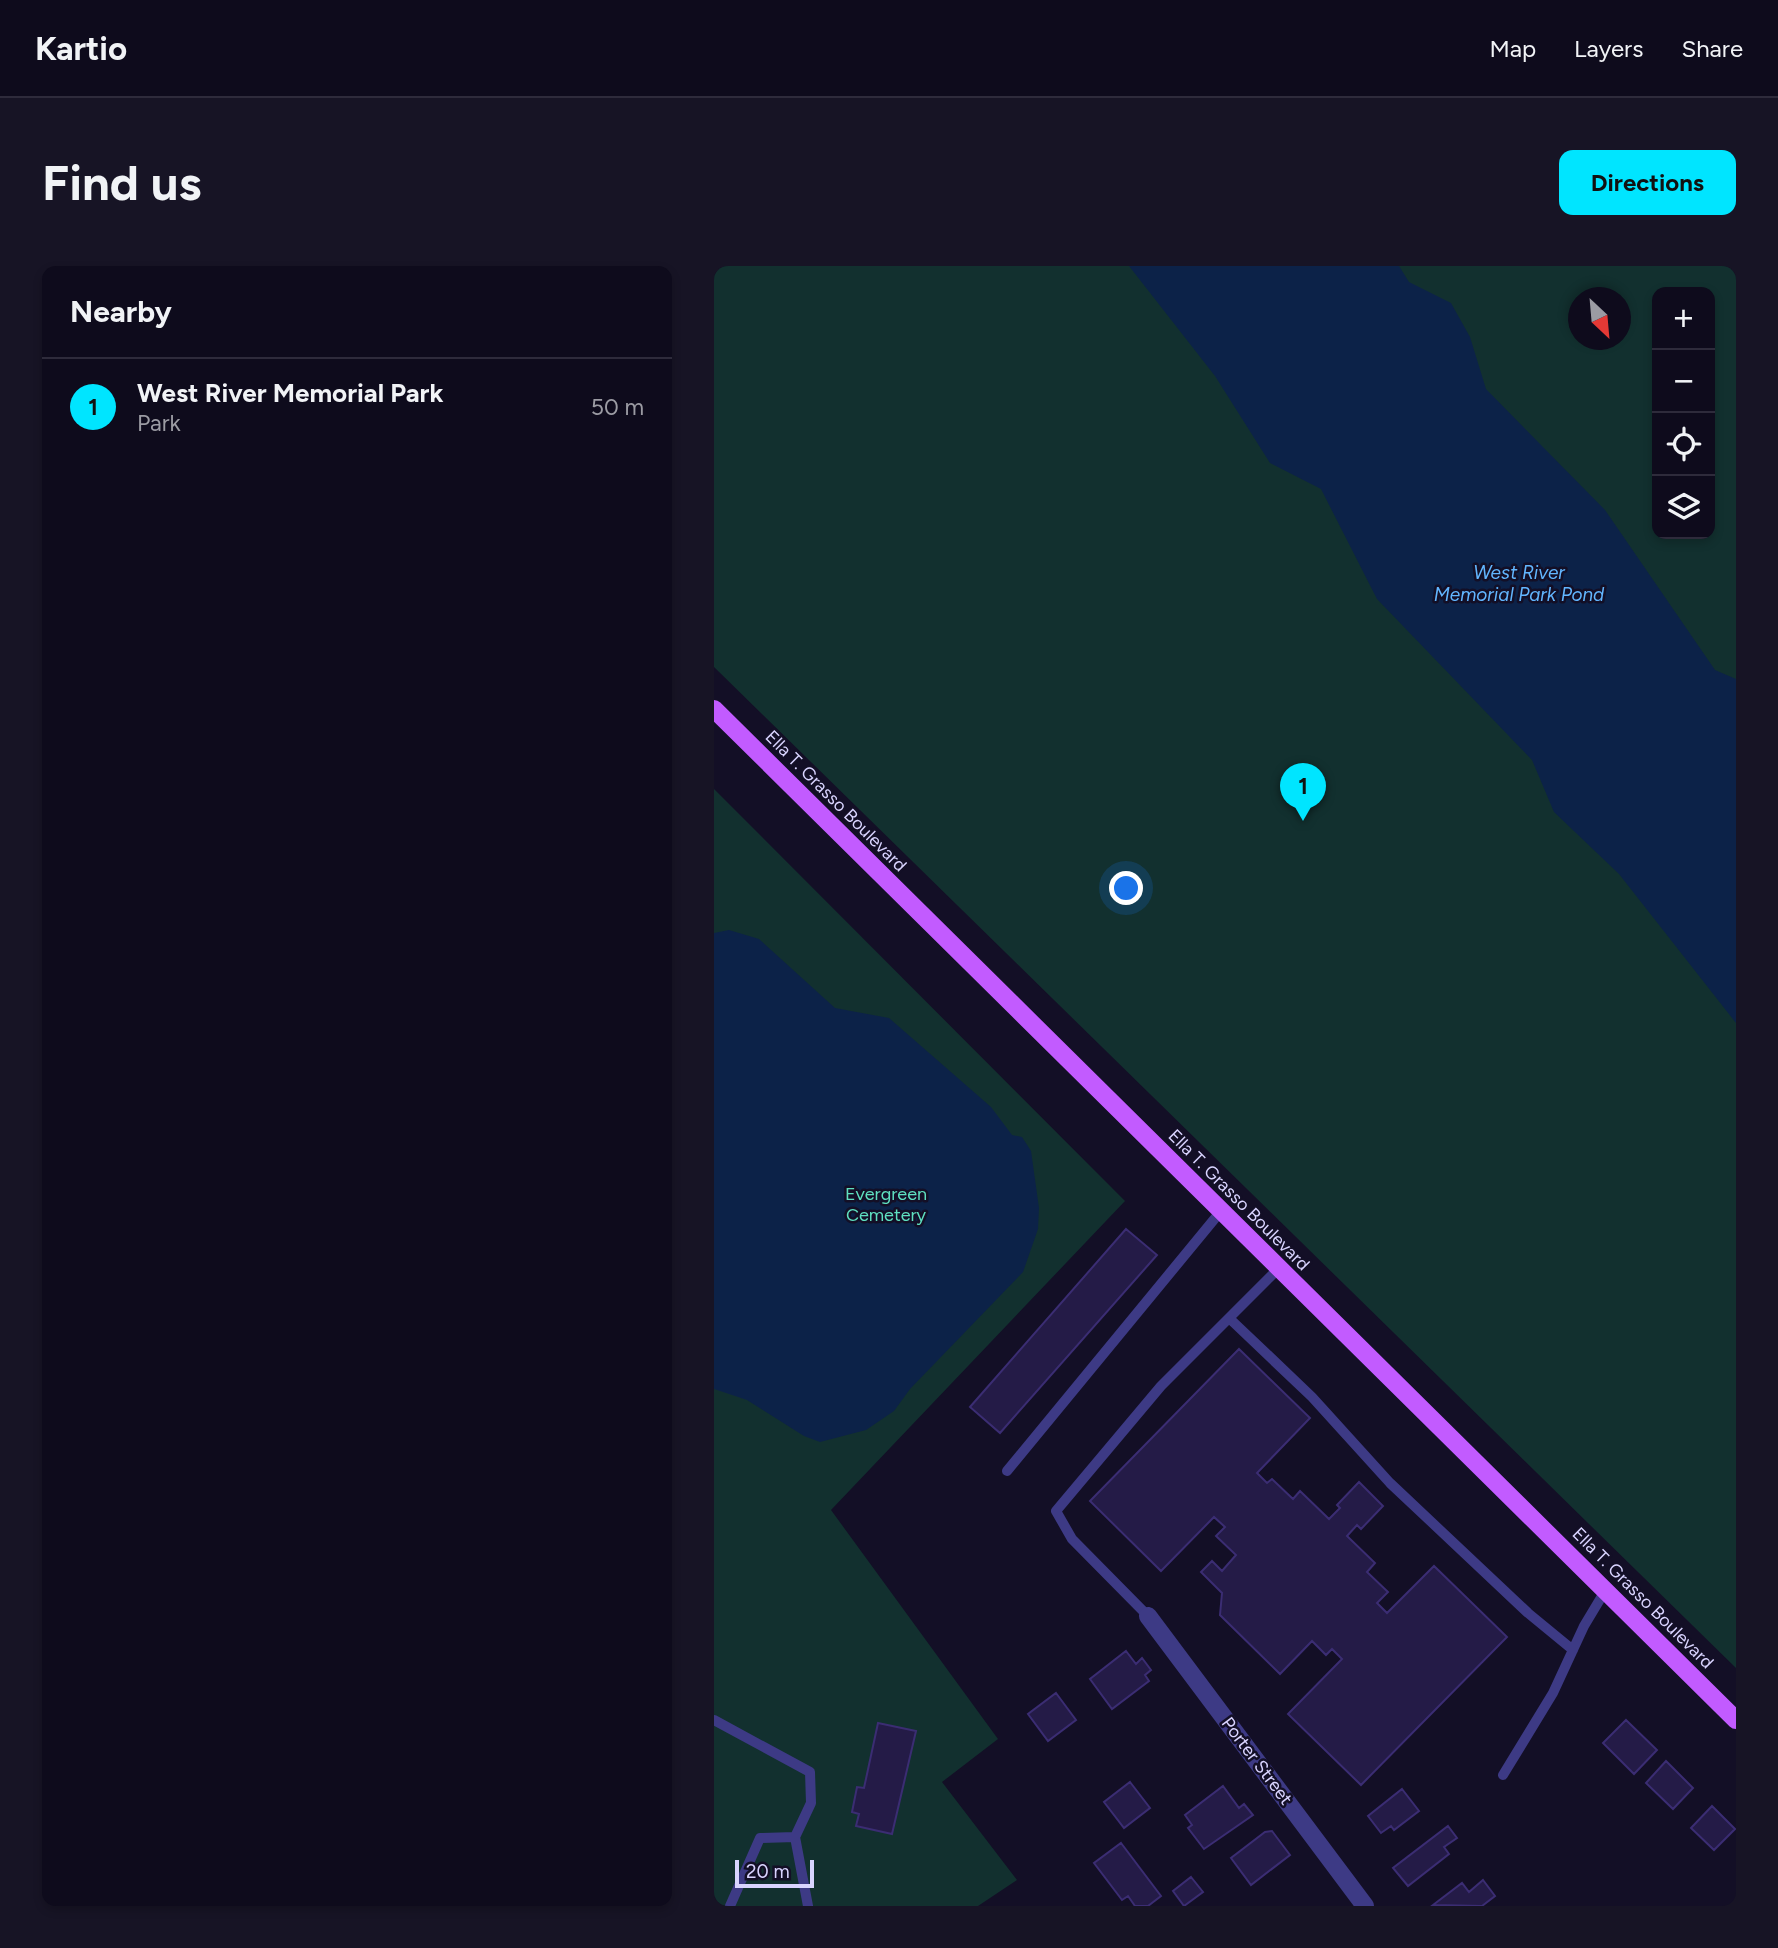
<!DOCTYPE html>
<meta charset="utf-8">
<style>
:root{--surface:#0e0b1c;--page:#171425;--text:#f1f3f6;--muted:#9b9ba3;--line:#2e2b3b;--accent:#00e5ff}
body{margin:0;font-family:Figtree,sans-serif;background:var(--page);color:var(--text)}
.controls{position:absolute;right:21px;top:21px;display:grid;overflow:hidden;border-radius:14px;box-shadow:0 4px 10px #0003}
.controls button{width:63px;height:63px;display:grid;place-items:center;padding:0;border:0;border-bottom:2px solid var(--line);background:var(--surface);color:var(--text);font:35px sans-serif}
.compass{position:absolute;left:854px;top:21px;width:63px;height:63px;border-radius:50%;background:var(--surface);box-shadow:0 4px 10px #0003;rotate:154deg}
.scale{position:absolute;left:21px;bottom:18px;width:79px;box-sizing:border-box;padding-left:7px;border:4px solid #d9d4ff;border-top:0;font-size:19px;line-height:24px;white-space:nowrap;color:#d9d4ff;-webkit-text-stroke:5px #130f26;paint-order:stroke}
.you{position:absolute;left:413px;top:623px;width:24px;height:24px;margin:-18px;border:5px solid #fff;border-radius:50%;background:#1a73e8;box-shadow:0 0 0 10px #1a73e833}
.badge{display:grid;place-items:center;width:46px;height:46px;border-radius:50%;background:var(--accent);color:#111;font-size:23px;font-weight:700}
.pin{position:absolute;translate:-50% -58px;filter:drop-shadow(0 2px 4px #0008)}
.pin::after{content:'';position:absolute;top:37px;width:24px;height:21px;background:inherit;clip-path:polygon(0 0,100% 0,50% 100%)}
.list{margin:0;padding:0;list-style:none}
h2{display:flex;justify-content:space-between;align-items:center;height:91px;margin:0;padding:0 28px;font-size:30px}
h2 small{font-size:23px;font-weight:400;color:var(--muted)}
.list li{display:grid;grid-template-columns:46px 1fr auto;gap:21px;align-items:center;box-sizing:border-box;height:98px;padding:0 28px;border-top:2px solid var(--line)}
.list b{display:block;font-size:26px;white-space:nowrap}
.list p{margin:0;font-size:23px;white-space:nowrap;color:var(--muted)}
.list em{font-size:23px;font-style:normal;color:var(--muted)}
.icon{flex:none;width:38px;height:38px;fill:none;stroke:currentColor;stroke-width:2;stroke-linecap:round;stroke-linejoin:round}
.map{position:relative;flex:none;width:1022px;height:1640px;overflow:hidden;border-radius:14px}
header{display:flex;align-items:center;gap:42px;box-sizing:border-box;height:98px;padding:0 35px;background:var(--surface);border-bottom:2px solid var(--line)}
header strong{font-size:33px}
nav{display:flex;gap:38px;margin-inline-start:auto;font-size:24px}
.intro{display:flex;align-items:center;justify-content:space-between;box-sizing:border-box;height:168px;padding:0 42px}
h1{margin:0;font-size:49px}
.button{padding:18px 32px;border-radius:14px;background:var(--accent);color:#111;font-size:24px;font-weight:700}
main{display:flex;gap:42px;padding:0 42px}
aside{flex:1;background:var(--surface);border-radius:14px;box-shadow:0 4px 10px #0003}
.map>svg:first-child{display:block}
.green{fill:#12302f;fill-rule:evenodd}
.water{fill:#0c2248}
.building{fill:#241b47;stroke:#3b2d73;stroke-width:2}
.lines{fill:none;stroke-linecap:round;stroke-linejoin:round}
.service{stroke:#3d3a85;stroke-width:10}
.minor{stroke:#3d3a85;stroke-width:18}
.primary{stroke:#c25bff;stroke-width:18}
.labels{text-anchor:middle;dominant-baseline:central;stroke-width:5;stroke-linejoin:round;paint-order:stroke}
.street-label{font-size:18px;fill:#d9d4ff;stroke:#130f26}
.park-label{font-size:18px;fill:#5fe0c0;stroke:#130f26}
.water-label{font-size:19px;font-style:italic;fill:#62b6ff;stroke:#130f26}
</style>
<header>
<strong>Kartio</strong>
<nav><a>Map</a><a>Layers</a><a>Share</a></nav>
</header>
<div class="intro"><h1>Find us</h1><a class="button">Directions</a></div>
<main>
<aside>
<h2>Nearby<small></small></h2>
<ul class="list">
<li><span class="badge">1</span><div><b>West River Memorial Park</b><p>Park</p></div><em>50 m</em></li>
</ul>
</aside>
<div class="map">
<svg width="1022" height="1640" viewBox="0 0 1022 1640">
<rect width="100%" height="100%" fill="#130f26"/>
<path class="green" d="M0,0H1022V1402L0,401ZM943,26H996V268H943ZM864,32H906V74H864Z
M0,523L411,935L117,1244L284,1473L228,1516L303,1614L264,1640H0Z"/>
<path class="water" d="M415,0H685L695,16L737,37L756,71L772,123L891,244L1001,404L1022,413V757L905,608L840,546L818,494L663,333L607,223L556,197L501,110Z
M15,664L45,673L121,742L175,752L277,841L298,869L308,871L317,885L325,942L324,963L309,1006L196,1123L180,1145L152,1164L106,1176L90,1170L33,1134L0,1123V667Z"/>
<path class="building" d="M412,963L443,989L286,1167L256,1141Z
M525,1083L596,1152L543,1207L553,1217L558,1213L579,1233L586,1225L615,1253L626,1242L623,1239L645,1216L669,1240L647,1263L643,1259L633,1270L661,1297L653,1306L674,1326L663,1337L673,1347L720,1300L793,1371L647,1519L574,1448L628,1393L618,1383L612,1389L598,1375L566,1408L506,1349L508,1327L487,1306L498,1295L508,1305L522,1289L502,1270L511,1261L500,1251L447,1305L376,1235Z
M412,1385L422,1398L428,1392L437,1404L431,1409L435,1415L398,1443L376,1413Z
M342,1427L362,1454L334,1475L314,1448Z
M912,1454L943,1484L920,1508L889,1477Z
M164,1457L202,1465L178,1568L142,1560L145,1548L138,1546L143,1521L150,1522Z
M952,1495L979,1522L959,1543L932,1517Z
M416,1516L436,1542L410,1562L390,1536Z
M509,1520L525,1542L530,1538L539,1549L490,1583L474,1562L478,1559L471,1549Z
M688,1523L705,1545L680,1564L677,1560L667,1567L654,1550Z
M998,1540L1021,1563L1000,1584L977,1562Z
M734,1560L743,1572L730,1581L735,1588L694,1620L679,1602Z
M558,1565L576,1589L537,1619L517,1592L551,1566Z
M407,1577L447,1630L434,1640H421L414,1630L408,1634L380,1597Z
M477,1611L489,1626L470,1640L459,1625Z
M769,1614L781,1630L768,1640L719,1639L748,1617L755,1626Z"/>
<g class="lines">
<path class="service" d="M515,1052L598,1131L676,1217L814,1347L859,1384
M293,1205L507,945
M434,1350L358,1273L342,1245L447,1120L565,1002
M0,1454L96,1506L97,1537L81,1571L46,1572L16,1640
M789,1509L839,1427L870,1360L891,1325
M81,1571L94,1640"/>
<path class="minor" d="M434,1350L651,1640"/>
<path class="primary" d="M0,443L1022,1454"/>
</g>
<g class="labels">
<g class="street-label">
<text transform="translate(122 535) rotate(45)">Ella T. Grasso Boulevard</text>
<text transform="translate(525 934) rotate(45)">Ella T. Grasso Boulevard</text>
<text transform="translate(929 1332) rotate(45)">Ella T. Grasso Boulevard</text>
<text transform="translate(543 1495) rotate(53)">Porter Street</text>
</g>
<g class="park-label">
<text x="172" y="928">Evergreen<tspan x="172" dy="21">Cemetery</tspan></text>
</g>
<g class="water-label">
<text x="805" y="306">West River<tspan x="805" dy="22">Memorial Park Pond</tspan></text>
</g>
</g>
</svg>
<div class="controls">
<button>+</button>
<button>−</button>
<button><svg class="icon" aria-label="locate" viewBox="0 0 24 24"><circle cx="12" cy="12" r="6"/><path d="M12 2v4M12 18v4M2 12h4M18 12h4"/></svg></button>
<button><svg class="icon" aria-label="layers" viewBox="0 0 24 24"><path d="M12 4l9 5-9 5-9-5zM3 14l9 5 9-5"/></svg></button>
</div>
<svg class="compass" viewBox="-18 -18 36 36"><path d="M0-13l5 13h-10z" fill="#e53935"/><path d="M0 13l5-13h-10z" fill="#9b9ba3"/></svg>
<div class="scale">20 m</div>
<div class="you"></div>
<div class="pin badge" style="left:589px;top:555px">1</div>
</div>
</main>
